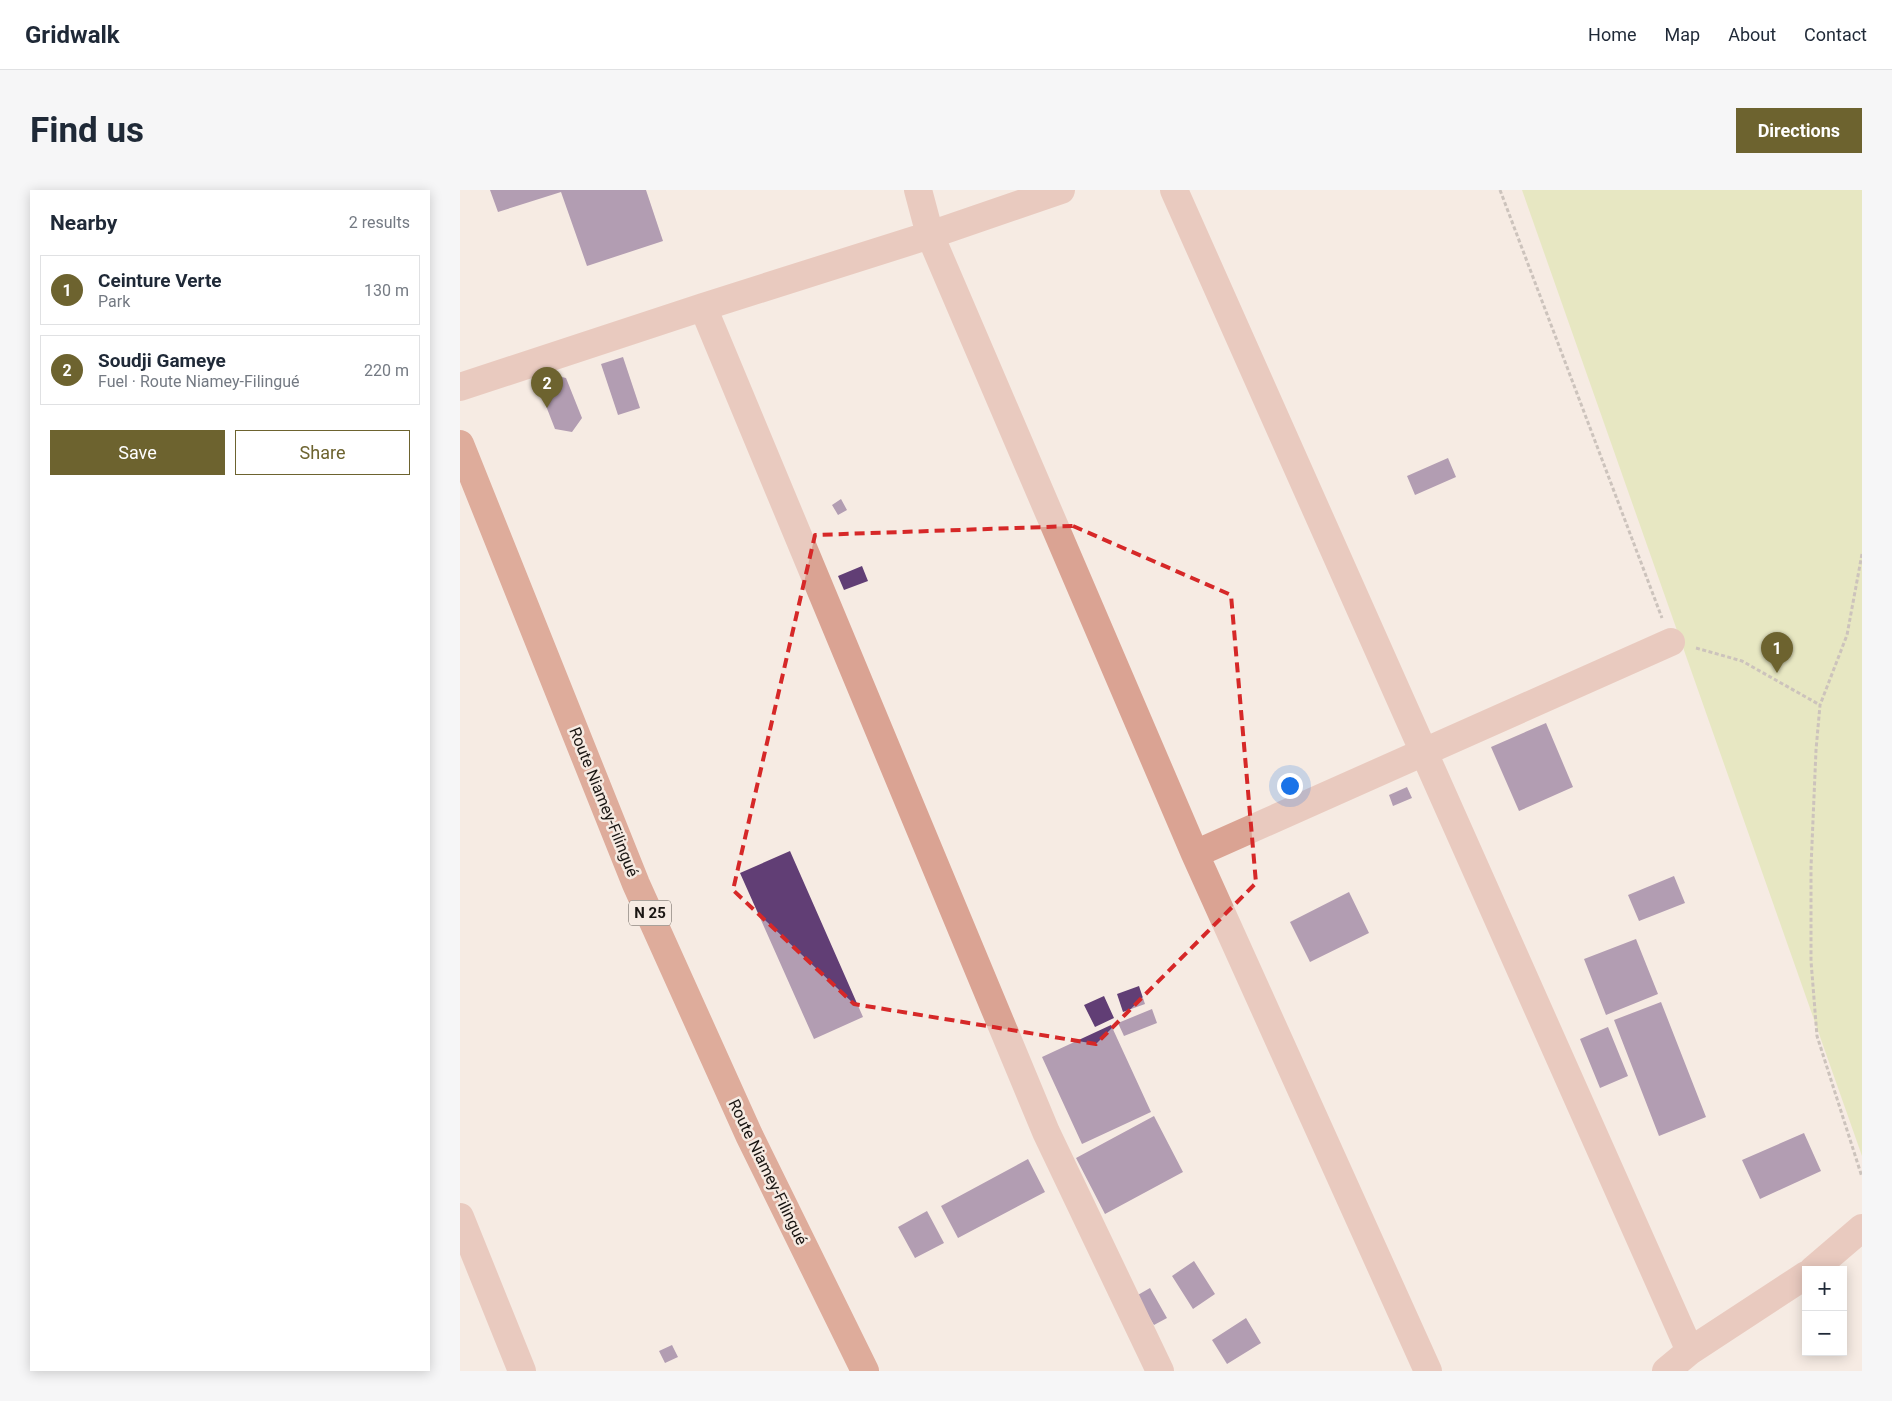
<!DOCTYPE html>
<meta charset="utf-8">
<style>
:root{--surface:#fff;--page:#f6f6f7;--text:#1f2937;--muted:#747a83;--line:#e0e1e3;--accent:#6d632f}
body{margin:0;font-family:Roboto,sans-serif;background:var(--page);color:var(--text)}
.controls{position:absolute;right:15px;bottom:15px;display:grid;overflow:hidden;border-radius:0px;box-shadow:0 2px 12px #0003}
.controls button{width:45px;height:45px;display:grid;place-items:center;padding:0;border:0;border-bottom:1px solid var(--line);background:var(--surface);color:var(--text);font:25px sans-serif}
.you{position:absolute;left:829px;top:595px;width:18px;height:18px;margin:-12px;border:4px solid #fff;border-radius:50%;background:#1a73e8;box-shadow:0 0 0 8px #1a73e833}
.badge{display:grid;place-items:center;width:32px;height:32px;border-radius:50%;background:var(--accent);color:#fff;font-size:16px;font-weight:700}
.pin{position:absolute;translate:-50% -41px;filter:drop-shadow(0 1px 2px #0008)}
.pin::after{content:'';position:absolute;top:26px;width:18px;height:15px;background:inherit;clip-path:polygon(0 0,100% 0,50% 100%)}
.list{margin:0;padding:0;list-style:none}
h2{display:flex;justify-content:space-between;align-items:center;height:65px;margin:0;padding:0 20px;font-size:21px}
h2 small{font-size:16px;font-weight:400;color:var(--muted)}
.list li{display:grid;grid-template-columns:32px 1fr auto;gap:15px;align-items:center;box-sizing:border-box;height:70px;margin:0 10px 10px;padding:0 10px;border:1px solid var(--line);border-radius:0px}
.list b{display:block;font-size:19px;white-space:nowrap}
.list p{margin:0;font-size:16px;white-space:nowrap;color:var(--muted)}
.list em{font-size:16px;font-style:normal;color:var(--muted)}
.actions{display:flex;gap:10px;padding:15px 20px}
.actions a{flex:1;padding:11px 0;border:1px solid var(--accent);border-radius:0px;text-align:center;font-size:18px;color:var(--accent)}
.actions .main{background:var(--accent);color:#fff}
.map{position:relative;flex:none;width:1402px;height:1181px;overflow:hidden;border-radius:0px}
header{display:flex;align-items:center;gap:30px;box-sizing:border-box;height:70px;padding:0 25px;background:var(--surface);border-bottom:1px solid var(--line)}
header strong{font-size:24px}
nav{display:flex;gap:28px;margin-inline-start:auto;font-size:18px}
.intro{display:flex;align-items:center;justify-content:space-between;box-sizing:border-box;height:120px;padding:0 30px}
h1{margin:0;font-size:35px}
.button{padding:12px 22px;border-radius:0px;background:var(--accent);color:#fff;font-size:18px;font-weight:700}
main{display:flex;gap:30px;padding:0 30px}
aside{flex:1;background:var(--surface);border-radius:0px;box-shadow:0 2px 12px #0003}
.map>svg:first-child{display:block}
.green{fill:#d6e299}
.building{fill:#613e75}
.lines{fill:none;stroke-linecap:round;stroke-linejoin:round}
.path{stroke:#9a928c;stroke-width:3;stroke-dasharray:4 2.5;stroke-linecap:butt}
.minor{stroke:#daa393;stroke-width:28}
.major{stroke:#c15f43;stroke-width:28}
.marked{fill:none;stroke:#d62828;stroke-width:4;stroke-dasharray:10 6;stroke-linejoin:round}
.labels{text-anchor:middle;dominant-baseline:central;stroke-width:5;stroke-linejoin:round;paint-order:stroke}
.shield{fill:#f6ebe3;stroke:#5c5651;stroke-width:1}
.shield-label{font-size:15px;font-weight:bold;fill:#1a1613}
.street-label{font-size:16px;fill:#1a1613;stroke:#f6ebe3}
</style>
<header>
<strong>Gridwalk</strong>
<nav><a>Home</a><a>Map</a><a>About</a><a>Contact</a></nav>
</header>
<div class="intro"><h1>Find us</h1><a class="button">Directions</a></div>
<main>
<aside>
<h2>Nearby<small>2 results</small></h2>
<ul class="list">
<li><span class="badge">1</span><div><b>Ceinture Verte</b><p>Park</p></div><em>130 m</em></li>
<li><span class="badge">2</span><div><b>Soudji Gameye</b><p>Fuel · Route Niamey-Filingué</p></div><em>220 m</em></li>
</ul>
<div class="actions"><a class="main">Save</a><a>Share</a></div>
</aside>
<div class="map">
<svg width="1402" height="1181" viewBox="0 0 1402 1181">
<rect width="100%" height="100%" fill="#f6ebe3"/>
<path class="green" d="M1062,0H1402V966Z"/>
<path class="building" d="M30,0H186L203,51L127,76L101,2L38,22Z
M163,167L180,218L158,225L141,174Z
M89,184L106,188L122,228L112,242L95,239L79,198Z
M988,268L996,287L955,305L947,286Z
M381,309L387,320L378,325L372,315Z
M402,376L408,391L384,400L378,386Z
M1086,533L1113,597L1059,621L1031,557Z
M947,597L952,608L933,616L929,605Z
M330,661L403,827L354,849L280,683Z
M1214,686L1225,713L1179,731L1168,705Z
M889,702L909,743L850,772L830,732Z
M1176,749L1198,804L1146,825L1124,769Z
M679,796L685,814L663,822L657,804Z
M644,806L654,828L635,837L624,815Z
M1201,812L1246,927L1199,946L1154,830Z
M692,819L697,833L664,846L658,833Z
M651,835L691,922L622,954L582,867Z
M1148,837L1168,886L1140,898L1120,849Z
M694,926L723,982L645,1024L616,968Z
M1344,943L1361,981L1300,1009L1282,970Z
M568,969L585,1002L498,1048L481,1016Z
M467,1021L484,1053L455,1068L438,1037Z
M734,1071L755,1104L733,1119L712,1086Z
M690,1098L707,1128L694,1135L676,1106Z
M786,1128L801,1153L767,1174L752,1150Z
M212,1155L218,1167L205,1173L199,1161Z"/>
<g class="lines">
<path class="path" d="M1040,0L1202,428
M1402,364L1387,445L1360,515L1356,560L1351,677V771L1357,846L1402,987
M1236,458L1282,471L1360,515"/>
<path class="minor" d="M458,0L470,45L735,664L968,1181
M714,0L1230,1161
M243,117L586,942L700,1181
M0,197L243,117L470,45L601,0
M735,664L1211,452
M0,1027L62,1181
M1353,1080L1402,1038
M1206,1181L1230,1161L1346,1085"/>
<path class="major" d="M0,254L176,694L289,945L405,1181"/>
</g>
<path d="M0 0H1402V1181H0ZM613,336L771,405L796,693L636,854L394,814L273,700L355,345Z" fill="#f6ebe3" fill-opacity=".55" fill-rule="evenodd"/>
<path class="marked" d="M613,336L771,405L796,693L636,854L394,814L273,700L355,345Z"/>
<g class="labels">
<rect class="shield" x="169" y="710.5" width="42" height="25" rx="4"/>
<g class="shield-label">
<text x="190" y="723">N 25</text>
</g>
<g class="street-label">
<text transform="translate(144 612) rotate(68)">Route Niamey-Filingué</text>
<text transform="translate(308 982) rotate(64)">Route Niamey-Filingué</text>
</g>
</g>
</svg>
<div class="controls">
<button>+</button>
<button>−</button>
</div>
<div class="you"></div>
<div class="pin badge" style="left:1317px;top:483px">1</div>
<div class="pin badge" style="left:87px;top:218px">2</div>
</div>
</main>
